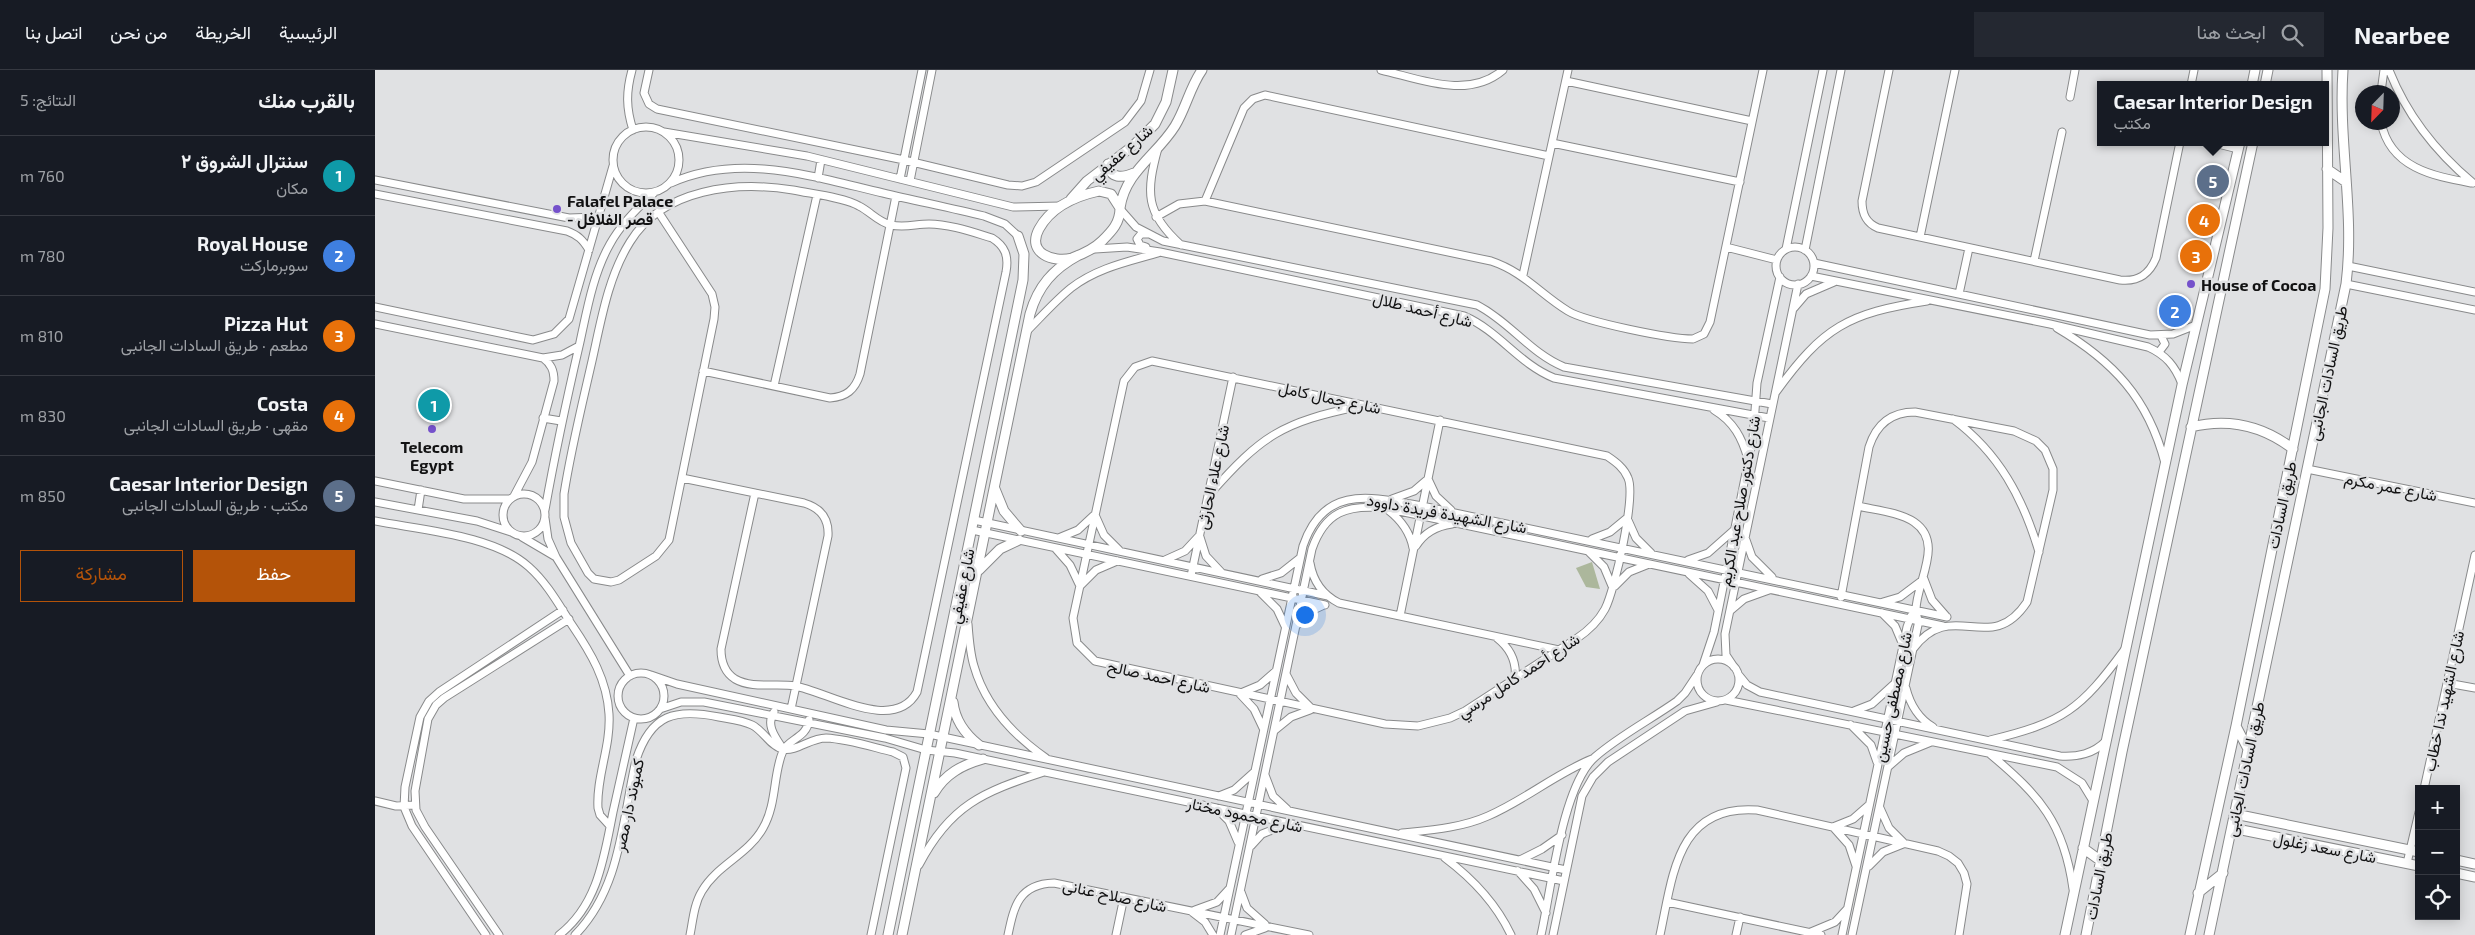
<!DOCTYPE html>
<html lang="ar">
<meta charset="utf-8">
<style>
:root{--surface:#171b24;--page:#242831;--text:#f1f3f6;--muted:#9ea1a6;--line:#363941;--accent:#b45309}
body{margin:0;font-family:"Exo 2",Vazirmatn,sans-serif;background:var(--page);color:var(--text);direction:rtl}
.controls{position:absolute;right:15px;bottom:15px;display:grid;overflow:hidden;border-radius:0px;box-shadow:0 2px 12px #0003}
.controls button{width:45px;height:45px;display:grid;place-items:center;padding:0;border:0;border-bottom:1px solid var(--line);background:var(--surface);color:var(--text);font:25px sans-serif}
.compass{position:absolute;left:1980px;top:15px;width:45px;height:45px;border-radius:50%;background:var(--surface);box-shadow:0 2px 12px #0003;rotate:203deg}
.you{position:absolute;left:929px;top:544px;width:18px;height:18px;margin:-12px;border:4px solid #fff;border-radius:50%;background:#1a73e8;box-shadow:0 0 0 8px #1a73e833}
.badge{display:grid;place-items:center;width:32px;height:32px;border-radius:50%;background:var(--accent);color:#fff;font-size:16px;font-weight:700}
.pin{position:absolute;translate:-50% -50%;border:2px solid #fff;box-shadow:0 1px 5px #0006}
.popup{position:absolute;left:1722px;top:11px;width:232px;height:65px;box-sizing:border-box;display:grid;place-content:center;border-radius:0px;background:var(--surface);filter:drop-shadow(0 1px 4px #0005);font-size:16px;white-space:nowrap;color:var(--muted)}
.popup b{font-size:19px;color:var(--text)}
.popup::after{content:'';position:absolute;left:50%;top:100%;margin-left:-10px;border:10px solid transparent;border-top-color:var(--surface)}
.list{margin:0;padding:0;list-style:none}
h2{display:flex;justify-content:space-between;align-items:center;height:65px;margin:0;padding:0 20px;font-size:21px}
h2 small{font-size:16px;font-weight:400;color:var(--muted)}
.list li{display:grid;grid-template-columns:32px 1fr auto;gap:15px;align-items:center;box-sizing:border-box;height:80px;padding:0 20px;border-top:1px solid var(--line)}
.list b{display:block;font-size:19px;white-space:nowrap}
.list p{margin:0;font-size:16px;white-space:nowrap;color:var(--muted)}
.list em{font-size:16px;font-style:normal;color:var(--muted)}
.actions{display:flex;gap:10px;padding:15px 20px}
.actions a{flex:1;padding:11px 0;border:1px solid var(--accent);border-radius:0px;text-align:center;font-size:18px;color:var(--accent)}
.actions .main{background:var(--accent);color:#fff}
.icon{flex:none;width:28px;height:28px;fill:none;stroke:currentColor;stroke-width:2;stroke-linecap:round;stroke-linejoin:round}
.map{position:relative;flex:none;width:2100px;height:865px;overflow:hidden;direction:ltr}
header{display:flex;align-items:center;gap:30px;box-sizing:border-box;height:70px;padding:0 25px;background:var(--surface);border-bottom:1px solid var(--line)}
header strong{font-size:24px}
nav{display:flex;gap:28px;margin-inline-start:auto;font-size:18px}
.search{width:350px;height:45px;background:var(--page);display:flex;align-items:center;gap:12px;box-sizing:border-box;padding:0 18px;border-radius:0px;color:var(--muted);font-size:19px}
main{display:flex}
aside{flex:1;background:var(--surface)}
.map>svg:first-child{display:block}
.green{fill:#acb79c}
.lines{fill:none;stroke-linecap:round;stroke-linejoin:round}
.street-casing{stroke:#898a8b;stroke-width:9}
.secondary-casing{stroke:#898a8b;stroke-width:11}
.street{stroke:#fff;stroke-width:7}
.secondary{stroke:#fff;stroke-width:9}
.poi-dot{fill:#7551cb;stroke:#e0e1e3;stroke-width:2}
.labels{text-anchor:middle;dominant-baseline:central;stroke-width:5;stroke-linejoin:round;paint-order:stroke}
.street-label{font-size:16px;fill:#121213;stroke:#e0e1e3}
.poi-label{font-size:16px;font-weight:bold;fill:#121213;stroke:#e0e1e3;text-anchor:start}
</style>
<header>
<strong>Nearbee</strong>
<div class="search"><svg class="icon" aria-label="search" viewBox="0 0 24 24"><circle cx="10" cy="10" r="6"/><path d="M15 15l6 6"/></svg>ابحث هنا</div>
<nav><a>الرئيسية</a><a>الخريطة</a><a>من نحن</a><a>اتصل بنا</a></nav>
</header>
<main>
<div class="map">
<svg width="2100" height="865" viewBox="0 0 2100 865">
<rect width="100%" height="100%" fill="#e0e1e3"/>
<path class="green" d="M1217,492L1225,519L1211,517L1201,498Z"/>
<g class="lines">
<defs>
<path id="street" d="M257,0C251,22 251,38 258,60
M274,0L269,23L274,34L282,39L529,90L633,115L647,116L661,112L750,52L766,31L775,0
M1006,0C1045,9 1093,30 1128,0
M1514,0L1487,131C1487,144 1491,153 1503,158L1745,210C1763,212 1774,205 1781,188L1805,72
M2014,0C2032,46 2061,82 2098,113
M1191,11L1377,51
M1816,15L1819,0
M2006,22L2009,0
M1695,27L1700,0
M2006,52C2015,98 2058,106 2096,113
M238 90a33 33 0 1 1 66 0a33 33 0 1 1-66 0Z
M289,62L432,86L638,137L686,136
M1835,72L1863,79
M1177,73L1365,112
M783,78C771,122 770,143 806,175
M443,108L446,90
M525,109L547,0
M0,110L194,148L222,147
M535,111L557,0
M296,113C365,82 439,107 508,123C542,131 576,138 609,146L630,154L643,166
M0,124L192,161C203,165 208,170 214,180
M830,131L869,38L878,29L890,25L1174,86
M746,140L761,157L788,171L1102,235C1135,252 1155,283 1189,297L1397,334
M284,143L337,224L340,237L339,249L294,470L281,486L244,510L236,512L219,509L213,503L196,473L189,447V424C196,379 207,335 217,291C226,251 233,207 255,172C288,118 361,111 418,120C437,124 468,127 484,136C496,142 503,152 516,155C530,158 541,154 554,154C574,154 597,162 617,168C630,176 634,186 631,202L542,622C519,664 453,622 420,616C401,613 377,619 360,609C349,602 346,591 346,579L380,423
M781,147L804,134L830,131L1116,191C1149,202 1165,224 1193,241C1211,252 1295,269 1318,269L1329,264L1335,252L1388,0
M1545,167L1580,0
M771,177L765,175L762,169L766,164H772
M1351,177L1402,190
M1401 196a19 19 0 1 1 38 0a19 19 0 1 1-38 0Z
M720,179L752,177L785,182L1089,246C1124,261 1144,294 1179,308L1394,348
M1411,179L1448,0
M1430,180L1466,0
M1659,191L1687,62
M1439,193L1775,265L1798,264L1821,255
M1973,196L2100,222
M1148,205L1193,0
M1436,206L1675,254L1773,277C1791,285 1800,296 1807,314
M1971,214L2100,240
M1584,224L1594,178
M0,237L158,270L179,264L194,249L238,96
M1419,238L1431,224L1459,212
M0,254L168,288C176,294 179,300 179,311L157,392L139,426
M1682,258C1738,291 1773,328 1790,393
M651,262C666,247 680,231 696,218C722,198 752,192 783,183
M1784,282L1790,274L1786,266
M168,288L187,285L204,276
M777,291L1232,386C1241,392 1249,398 1253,408C1261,426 1240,520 1230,539C1223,552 1213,561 1201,569L1090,641L1075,648L1043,656L1010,654L720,591L702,573L698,548L749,311L760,297Z
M328,301L455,328C471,327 480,320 485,304L521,126
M399,316L442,125
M1401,322C1448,257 1473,243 1552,231
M1339,340C1359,352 1367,368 1373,389
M168,348L186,351
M1578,349C1624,383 1648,428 1664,482
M1932,399L2100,433
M307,408L429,433C446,438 454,449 453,466L416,639
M1053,409L1061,426L1076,440
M0,411L89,429H134
M128 445a21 21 0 1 1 42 0a21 21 0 1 1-42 0Z
M834,425C887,365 907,352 986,336
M1017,429L1039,421L1053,409
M0,432L102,451L136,462
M43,440L46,420
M170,440C180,384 192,328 205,272C212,240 218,204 235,174C246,154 262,138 279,123
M1013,440C1026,450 1035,462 1038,478
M721,447L729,465L744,480
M170,448L173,469L181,487L255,606
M599,450L953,526
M0,451C46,460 119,465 154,497C172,513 184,535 197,555C216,583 232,610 234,644C236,677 221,707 223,738L225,745L235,756
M597,460L950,535
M147,467L181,487
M686,467L703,460L718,446
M825,467L831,486L846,502
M1217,469L1235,462L1252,448L1261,468L1276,483
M1371,470L1377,487L1397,507
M1041,476C1049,463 1062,456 1077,454
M680,478L695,495L704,514
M1214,482L1229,497L1237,516
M790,490L810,481L823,467
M1313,490L1333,483L1359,460
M935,493C938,511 948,525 964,533L1184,580
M1314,504L1333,521L1343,540
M816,506L858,307
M887,509L906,503L925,488
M706,515L721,500L742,491
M1240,516L1254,502L1274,494
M885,522L902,539L910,556
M1466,527L1494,377C1501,355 1516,342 1540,342L1639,361L1661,371L1670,380L1678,399V420L1652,532C1615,588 1577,526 1538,579
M1508,532L1525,527L1549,509L1557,530L1571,546
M1356,540L1369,529L1394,520
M1507,543L1520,556L1528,575
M1025,546L1065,350
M593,554C594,568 595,583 599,596C610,635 638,665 671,688
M922,555L936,541L949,535
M1122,568C1136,579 1142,592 1140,609
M1322 610a21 21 0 1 1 42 0a21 21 0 1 1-42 0Z
M1328,595L1339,562L1378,368L1382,313L1405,207
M1359,597L1351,585L1350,564L1423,214
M243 626a23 23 0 1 1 46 0a23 23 0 1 1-46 0Z
M911,604L921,623L935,637
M1363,604L1372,615L1385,622L1685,686C1703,687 1718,684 1731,671
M276,605L302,614L511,660L554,664L1191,800
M2072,613L2100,618
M1531,618C1535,634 1543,648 1558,657
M866,623L885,615L901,601
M865,624L879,639L888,658
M1351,630L1682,697L1707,713L1718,731
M285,639L306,632H329L510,668L551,680L580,683L1189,811
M1479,641L1497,634L1519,614
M399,642C390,655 401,668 408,679
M1476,655L1496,675L1502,692
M900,660L916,647L935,640
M1615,670C1689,652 1705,640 1750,579
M1615,684C1665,726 1689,753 1698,819
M1514,696L1529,683L1556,672
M890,705L898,726L912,739
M2049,719L2100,485
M844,726L859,720L878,703
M0,731L21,736L40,735
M841,738L854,751L863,772
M1505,738L1514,758L1528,772
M1027,763C1056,760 1086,758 1113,746C1150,730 1180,704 1217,689
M876,776L887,764L912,754
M1070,788C1098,809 1121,833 1136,865
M1145,790L1167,779L1187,765
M2032,793L2044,742
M544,795C575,735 608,722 669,702
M1481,796L1474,775L1458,757L1478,749L1494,735
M1494,796L1508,782L1528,774
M1143,801L1159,819L1171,843
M866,822L872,838L890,854
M1292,832L1446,865
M820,840L842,832L854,819
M817,842L830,852L838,865
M1436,862L1460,852L1472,839
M111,865L37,756L29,737L30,717L45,647L54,631L64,622L188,540
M124,865L50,757L41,740L40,721L53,649L61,635L69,628L194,549
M184,865C223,835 229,787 238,742C245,710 252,679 259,648
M200,865C246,818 247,751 261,690C276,644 300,638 344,647C355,649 367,650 377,655C389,661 394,675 407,679C422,682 435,668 451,668C473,669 497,677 518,682L528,687L531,698L496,865
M315,865C318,850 319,834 327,821C342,795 373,785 388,758C402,734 398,703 408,681C413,669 432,668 434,650
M633,865C639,836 644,814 679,813L934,865
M741,865L749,827
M845,865L928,476C949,414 996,427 1047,436L1572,547
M856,865L937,479C950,442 972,434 1010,438L1568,556
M870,865L890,858
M1166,865C1176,821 1187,716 1220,687C1244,666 1275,650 1302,631L1310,623L1322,605
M1178,865L1207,726L1218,707L1233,692L1310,641L1342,632
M1285,865C1298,805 1302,734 1382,740L1563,781L1574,786L1583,793L1589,803L1592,814L1584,865
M1361,865L1365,847
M1467,865L1532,557L1536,546
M1477,865L1543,555C1544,550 1541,545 1541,540C1541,512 1570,473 1539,452C1524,442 1500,440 1483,436"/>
<path id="secondary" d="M1877,15L1880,0
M1890,15L1893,0
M733,94C735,109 747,108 759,103
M1952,99L1971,112
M724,121L736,124L745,138C745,153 737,161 727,171C719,179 708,184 697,188C678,193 651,183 664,159C676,137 701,126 724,121Z
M696,129L712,111L759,75L780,54L791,32L798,0
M745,138C750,102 782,85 800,56C811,38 815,17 827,0
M1816,357C1853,348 1888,356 1918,379
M620,419L629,441L646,461
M604,500L625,479L644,470
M578,632C580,650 590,664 604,675
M1861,656L1873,679
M559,723C570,704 587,695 608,689
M1860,744L2044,782
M1857,758L2044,796
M1708,778L1726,791
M2081,790L2100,794
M2081,803L2100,807
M1823,823L1848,803
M513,865L648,210L649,184L643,166
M527,865L655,244C663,216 678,199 704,185
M1690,865L1807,315L1865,72
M1711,865L1747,682L1878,72
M1815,865L1861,656L1950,219L1953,158L1952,0
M1834,865L1971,214C1980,143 1963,71 1968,0"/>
</defs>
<use href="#street" class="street-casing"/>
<use href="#secondary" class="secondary-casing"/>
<use href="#street" class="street"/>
<use href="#secondary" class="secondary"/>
</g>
<g class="poi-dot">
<circle cx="182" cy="139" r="5"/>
<circle cx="1816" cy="214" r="5"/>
<circle cx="57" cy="359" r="5"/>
</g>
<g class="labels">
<g class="street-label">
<text transform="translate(746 82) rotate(-41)">شارع عفيفي</text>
<text transform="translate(1048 239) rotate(14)">شارع أحمد طلال</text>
<text transform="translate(1952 303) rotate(-78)">طريق السادات الجانبى</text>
<text transform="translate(955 327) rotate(12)">شارع جمال كامل</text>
<text transform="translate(837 407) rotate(-78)">شارع علاء الحارثى</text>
<text transform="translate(2016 416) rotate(11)">شارع عمر مكرم</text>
<text transform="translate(1364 431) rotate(-80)">شارع دكتور صلاح عبد الكريم</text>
<text transform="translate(1906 435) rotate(-78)">طريق السادات</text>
<text transform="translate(1072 443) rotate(10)">شارع الشهيدة فريدة داوود</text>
<text transform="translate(586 516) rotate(-79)">شارع عفيفي</text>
<text transform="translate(1143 605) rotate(-33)">شارع أحمد كامل مرسي</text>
<text transform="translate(784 606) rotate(12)">شارع احمد صالح</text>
<text transform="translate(1517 627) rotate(-78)">شارع مصطفى حسين</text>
<text transform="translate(2068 631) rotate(-78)">شارع الشهيد ندا خطاب</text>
<text transform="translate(1869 699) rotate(-78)">طريق السادات الجانبى</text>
<text transform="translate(253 735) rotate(-78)">كمبوند دار مصر</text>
<text transform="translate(870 744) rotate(12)">شارع محمود مختار</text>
<text transform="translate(1950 777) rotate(11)">شارع سعد زغلول</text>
<text transform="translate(1723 806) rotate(-79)">طريق السادات</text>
<text transform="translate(740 825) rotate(12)">شارع صلاح عنانى</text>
</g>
<g class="poi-label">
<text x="192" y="130">Falafel Palace<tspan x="192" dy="18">- قصر الفلافل</tspan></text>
<text x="1826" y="214">House of Cocoa</text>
<text x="57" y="376" text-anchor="middle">Telecom<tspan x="57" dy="18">Egypt</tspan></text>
</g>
</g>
</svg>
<div class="controls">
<button>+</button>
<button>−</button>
<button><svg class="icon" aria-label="locate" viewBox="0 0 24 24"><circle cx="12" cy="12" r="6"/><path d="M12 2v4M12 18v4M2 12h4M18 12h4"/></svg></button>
</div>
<svg class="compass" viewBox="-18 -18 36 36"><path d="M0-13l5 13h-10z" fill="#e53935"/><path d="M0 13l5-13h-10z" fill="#9ea1a6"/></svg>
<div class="you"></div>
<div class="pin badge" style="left:59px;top:335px;background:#0f9aa8">1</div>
<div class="pin badge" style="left:1800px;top:241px;background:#3f7fe0">2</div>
<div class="pin badge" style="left:1821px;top:186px;background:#e8710a">3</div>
<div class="pin badge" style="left:1829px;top:150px;background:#e8710a">4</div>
<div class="pin badge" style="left:1838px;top:111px;background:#5c6f8a">5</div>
<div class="popup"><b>Caesar Interior Design</b>مكتب</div>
</div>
<aside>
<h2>بالقرب منك<small>النتائج: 5</small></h2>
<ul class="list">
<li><span class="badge" style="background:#0f9aa8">1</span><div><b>سنترال الشروق ٢</b><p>مكان</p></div><em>760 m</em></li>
<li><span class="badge" style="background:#3f7fe0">2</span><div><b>Royal House</b><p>سوبرماركت</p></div><em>780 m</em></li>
<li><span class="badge" style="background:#e8710a">3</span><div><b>Pizza Hut</b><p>مطعم · طريق السادات الجانبى</p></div><em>810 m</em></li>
<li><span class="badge" style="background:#e8710a">4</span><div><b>Costa</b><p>مقهى · طريق السادات الجانبى</p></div><em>830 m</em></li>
<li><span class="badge" style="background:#5c6f8a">5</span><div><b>Caesar Interior Design</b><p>مكتب · طريق السادات الجانبى</p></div><em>850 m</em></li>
</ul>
<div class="actions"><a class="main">حفظ</a><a>مشاركة</a></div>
</aside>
</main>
